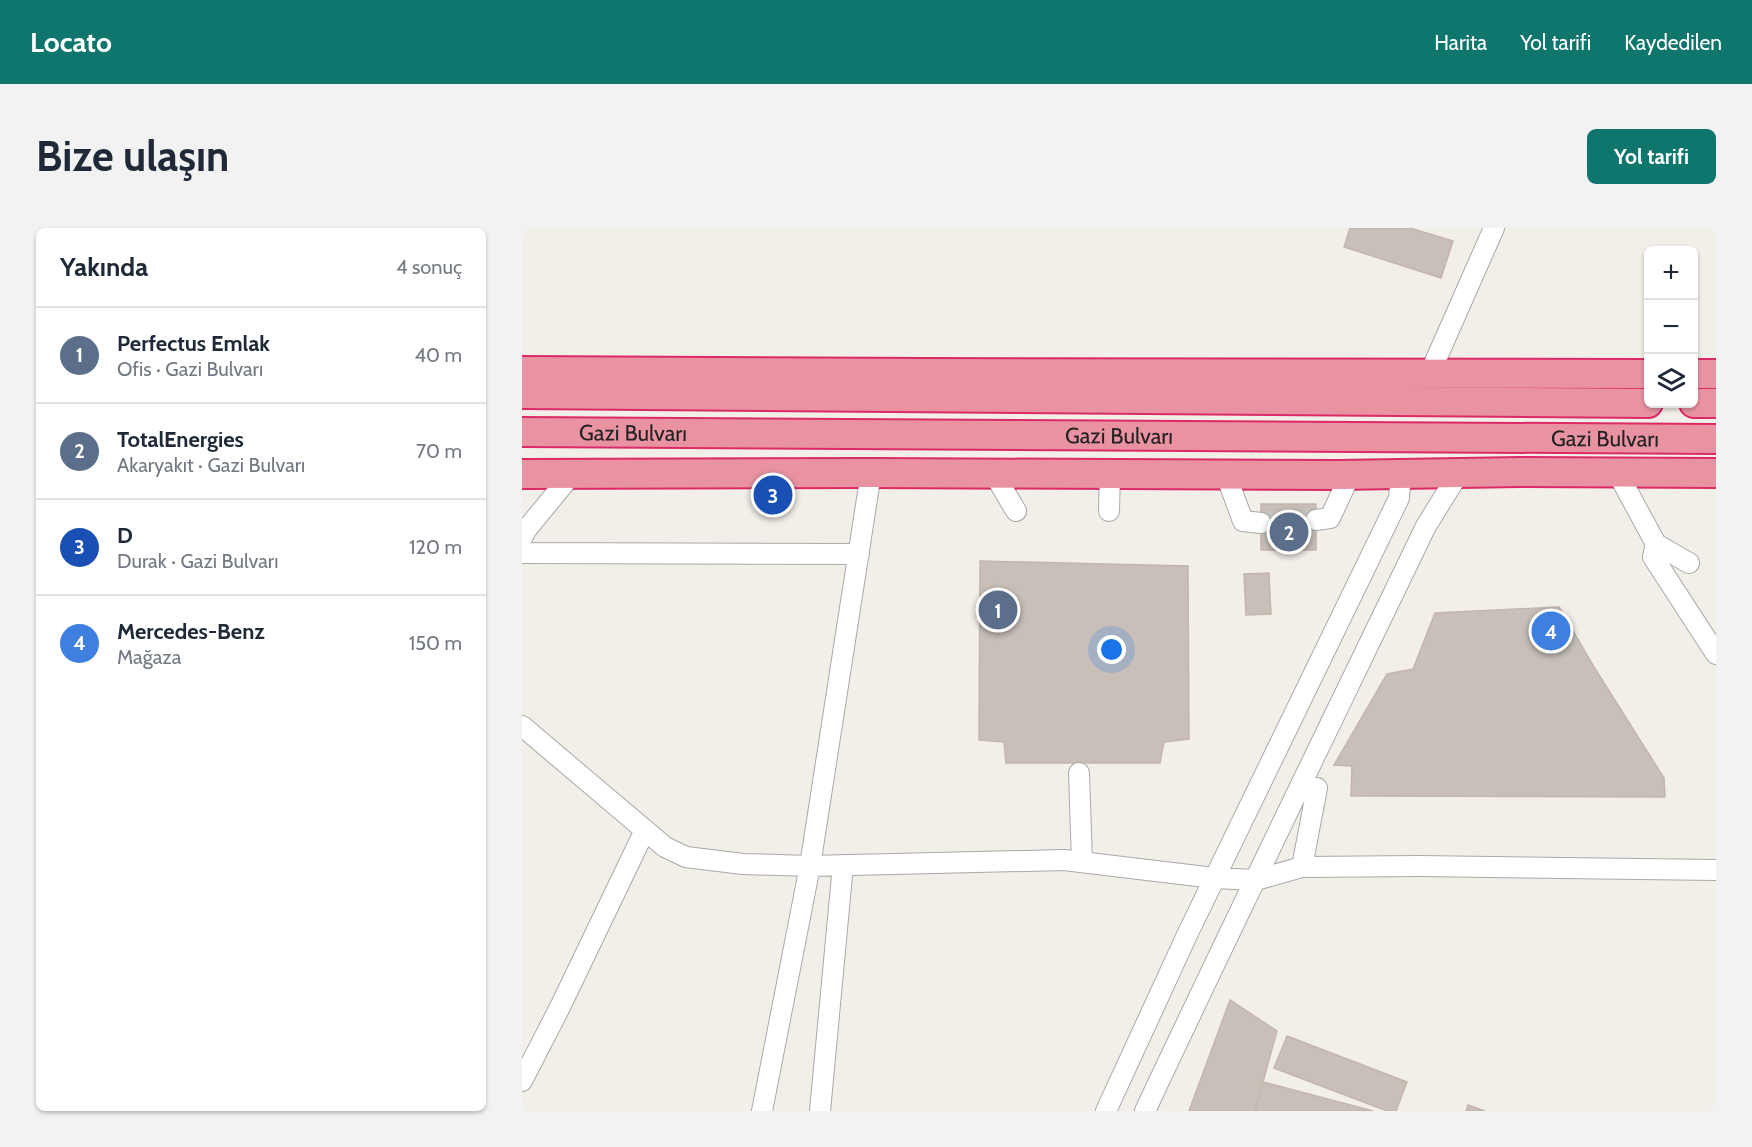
<!DOCTYPE html>
<html lang="tr">
<meta charset="utf-8">
<style>
:root{--surface:#fff;--page:#f2f2f3;--text:#1f2937;--muted:#747a83;--line:#e0e1e3;--accent:#0f766e}
body{margin:0;font-family:Cabin,sans-serif;background:var(--page);color:var(--text)}
.controls{position:absolute;right:18px;top:18px;display:grid;overflow:hidden;border-radius:9px;box-shadow:0 2px 4px #0004}
.controls button{width:54px;height:54px;display:grid;place-items:center;padding:0;border:0;border-bottom:2px solid var(--line);background:var(--surface);color:var(--text);font:30px sans-serif}
.you{position:absolute;left:590px;top:422px;width:21px;height:21px;margin:-15px;border:4px solid #fff;border-radius:50%;background:#1a73e8;box-shadow:0 0 0 9px #1a73e833}
.badge{display:grid;place-items:center;width:39px;height:39px;border-radius:50%;background:var(--accent);color:#fff;font-size:20px;font-weight:700}
.pin{position:absolute;translate:-50% -50%;border:3px solid #fff;box-shadow:0 2px 6px #0006}
.list{margin:0;padding:0;list-style:none}
h2{display:flex;justify-content:space-between;align-items:center;height:78px;margin:0;padding:0 24px;font-size:26px}
h2 small{font-size:20px;font-weight:400;color:var(--muted)}
.list li{display:grid;grid-template-columns:39px 1fr auto;gap:18px;align-items:center;box-sizing:border-box;height:96px;padding:0 24px;border-top:2px solid var(--line)}
.list b{display:block;font-size:22px;white-space:nowrap}
.list p{margin:0;font-size:20px;white-space:nowrap;color:var(--muted)}
.list em{font-size:20px;font-style:normal;color:var(--muted)}
.icon{flex:none;width:33px;height:33px;fill:none;stroke:currentColor;stroke-width:2;stroke-linecap:round;stroke-linejoin:round}
.map{position:relative;flex:none;width:1194px;height:883px;overflow:hidden;border-radius:9px}
header{display:flex;align-items:center;gap:36px;box-sizing:border-box;height:84px;padding:0 30px;background:var(--accent);color:#fff}
header strong{font-size:28px}
nav{display:flex;gap:33px;margin-inline-start:auto;font-size:21px}
.intro{display:flex;align-items:center;justify-content:space-between;box-sizing:border-box;height:144px;padding:0 36px}
h1{margin:0;font-size:42px}
.button{padding:15px 27px;border-radius:9px;background:var(--accent);color:#fff;font-size:21px;font-weight:700}
main{display:flex;gap:36px;padding:0 36px}
aside{flex:1;background:var(--surface);border-radius:9px;box-shadow:0 2px 4px #0004}
.map>svg:first-child{display:block}
.building{fill:#c7bfb8;stroke:#c4b6ab;stroke-width:1.5}
.lines{fill:none;stroke-linecap:round;stroke-linejoin:round}
.minor-tunnel{stroke:#c8c6c1;stroke-width:20;stroke-dasharray:20 10;stroke-linecap:butt}
.minor-casing{stroke:#a9a9a9;stroke-width:22}
.highway-casing{stroke:#dc2a67;stroke-width:32}
.minor{stroke:#fff;stroke-width:20}
.highway{stroke:#e892a2;stroke-width:28}
.labels{text-anchor:middle;dominant-baseline:central;stroke-width:4.5;stroke-linejoin:round;paint-order:stroke}
.street-label{font-size:22px;fill:#222;stroke:#fff}
</style>
<header>
<strong>Locato</strong>
<nav><a>Harita</a><a>Yol tarifi</a><a>Kaydedilen</a></nav>
</header>
<div class="intro"><h1>Bize ulaşın</h1><a class="button">Yol tarifi</a></div>
<main>
<aside>
<h2>Yakında<small>4 sonuç</small></h2>
<ul class="list">
<li><span class="badge" style="background:#5c6f8a">1</span><div><b>Perfectus Emlak</b><p>Ofis · Gazi Bulvarı</p></div><em>40 m</em></li>
<li><span class="badge" style="background:#5c6f8a">2</span><div><b>TotalEnergies</b><p>Akaryakıt · Gazi Bulvarı</p></div><em>70 m</em></li>
<li><span class="badge" style="background:#1a4fb4">3</span><div><b>D</b><p>Durak · Gazi Bulvarı</p></div><em>120 m</em></li>
<li><span class="badge" style="background:#3f7fe0">4</span><div><b>Mercedes-Benz</b><p>Mağaza</p></div><em>150 m</em></li>
</ul>
</aside>
<div class="map">
<svg width="1194" height="883" viewBox="0 0 1194 883">
<rect width="100%" height="100%" fill="#f2efe9"/>
<path class="building" d="M828,0H888L931,13L919,50L822,19Z
M739,276H794V322H739Z
M458,333L666,338L667,511L642,514L638,535H484L482,514L457,512Z
M747,345L749,386L724,387L722,346Z
M1037,379L1072,439L1142,550L1143,569L829,568L830,538L812,537L865,446L891,441L913,385Z
M708,772L755,803L733,883H667Z
M765,808L885,854L874,883H865L752,840Z
M741,854L851,883H733Z
M946,877L963,883H944Z"/>
<g class="lines">
<path class="minor-tunnel" d="M739,295L794,292"/>
<defs>
<path id="minor" d="M908,145L972,0
M1095,244L1134,316L1167,335
M472,246L494,283
M704,247L721,293L739,295
M587,283L588,246
M794,292L808,290L828,247
M0,310L4,302L50,246
M1134,316L1131,329L1194,426
M0,325L337,326
M0,498L143,619L164,629L221,636L288,638L542,632L692,650L734,652L780,639L898,638L1194,642
M557,545L560,634
M780,639L795,560
M0,853L38,779L123,602
M240,883L288,638L349,245
M298,883L321,637
M584,883L665,707L877,270L879,246
M623,883C715,687 810,493 904,298L937,245"/>
<g id="highway">
<path d="M0,143L401,145L1126,146"/>
<path d="M1172,146H1194"/>
<path d="M0,166L1126,175"/>
<path d="M1172,175H1194"/>
<path id="s1" d="M0,204L1194,211"/>
<path d="M0,246L349,245L816,247L998,244L1194,245"/>
</g>
</defs>
<use href="#minor" class="minor-casing"/>
<use href="#highway" class="highway-casing"/>
<use href="#minor" class="minor"/>
<use href="#highway" class="highway"/>
</g>
<g class="labels">
<g class="street-label">
<text stroke="none"><textPath href="#s1" startOffset="111">Gazi Bulvarı</textPath></text>
<text stroke="none"><textPath href="#s1" startOffset="597">Gazi Bulvarı</textPath></text>
<text stroke="none"><textPath href="#s1" startOffset="1083">Gazi Bulvarı</textPath></text>
</g>
</g>
</svg>
<div class="controls">
<button>+</button>
<button>−</button>
<button><svg class="icon" aria-label="layers" viewBox="0 0 24 24"><path d="M12 4l9 5-9 5-9-5zM3 14l9 5 9-5"/></svg></button>
</div>
<div class="you"></div>
<div class="pin badge" style="left:476px;top:382px;background:#5c6f8a">1</div>
<div class="pin badge" style="left:767px;top:304px;background:#5c6f8a">2</div>
<div class="pin badge" style="left:251px;top:267px;background:#1a4fb4">3</div>
<div class="pin badge" style="left:1029px;top:403px;background:#3f7fe0">4</div>
</div>
</main>
